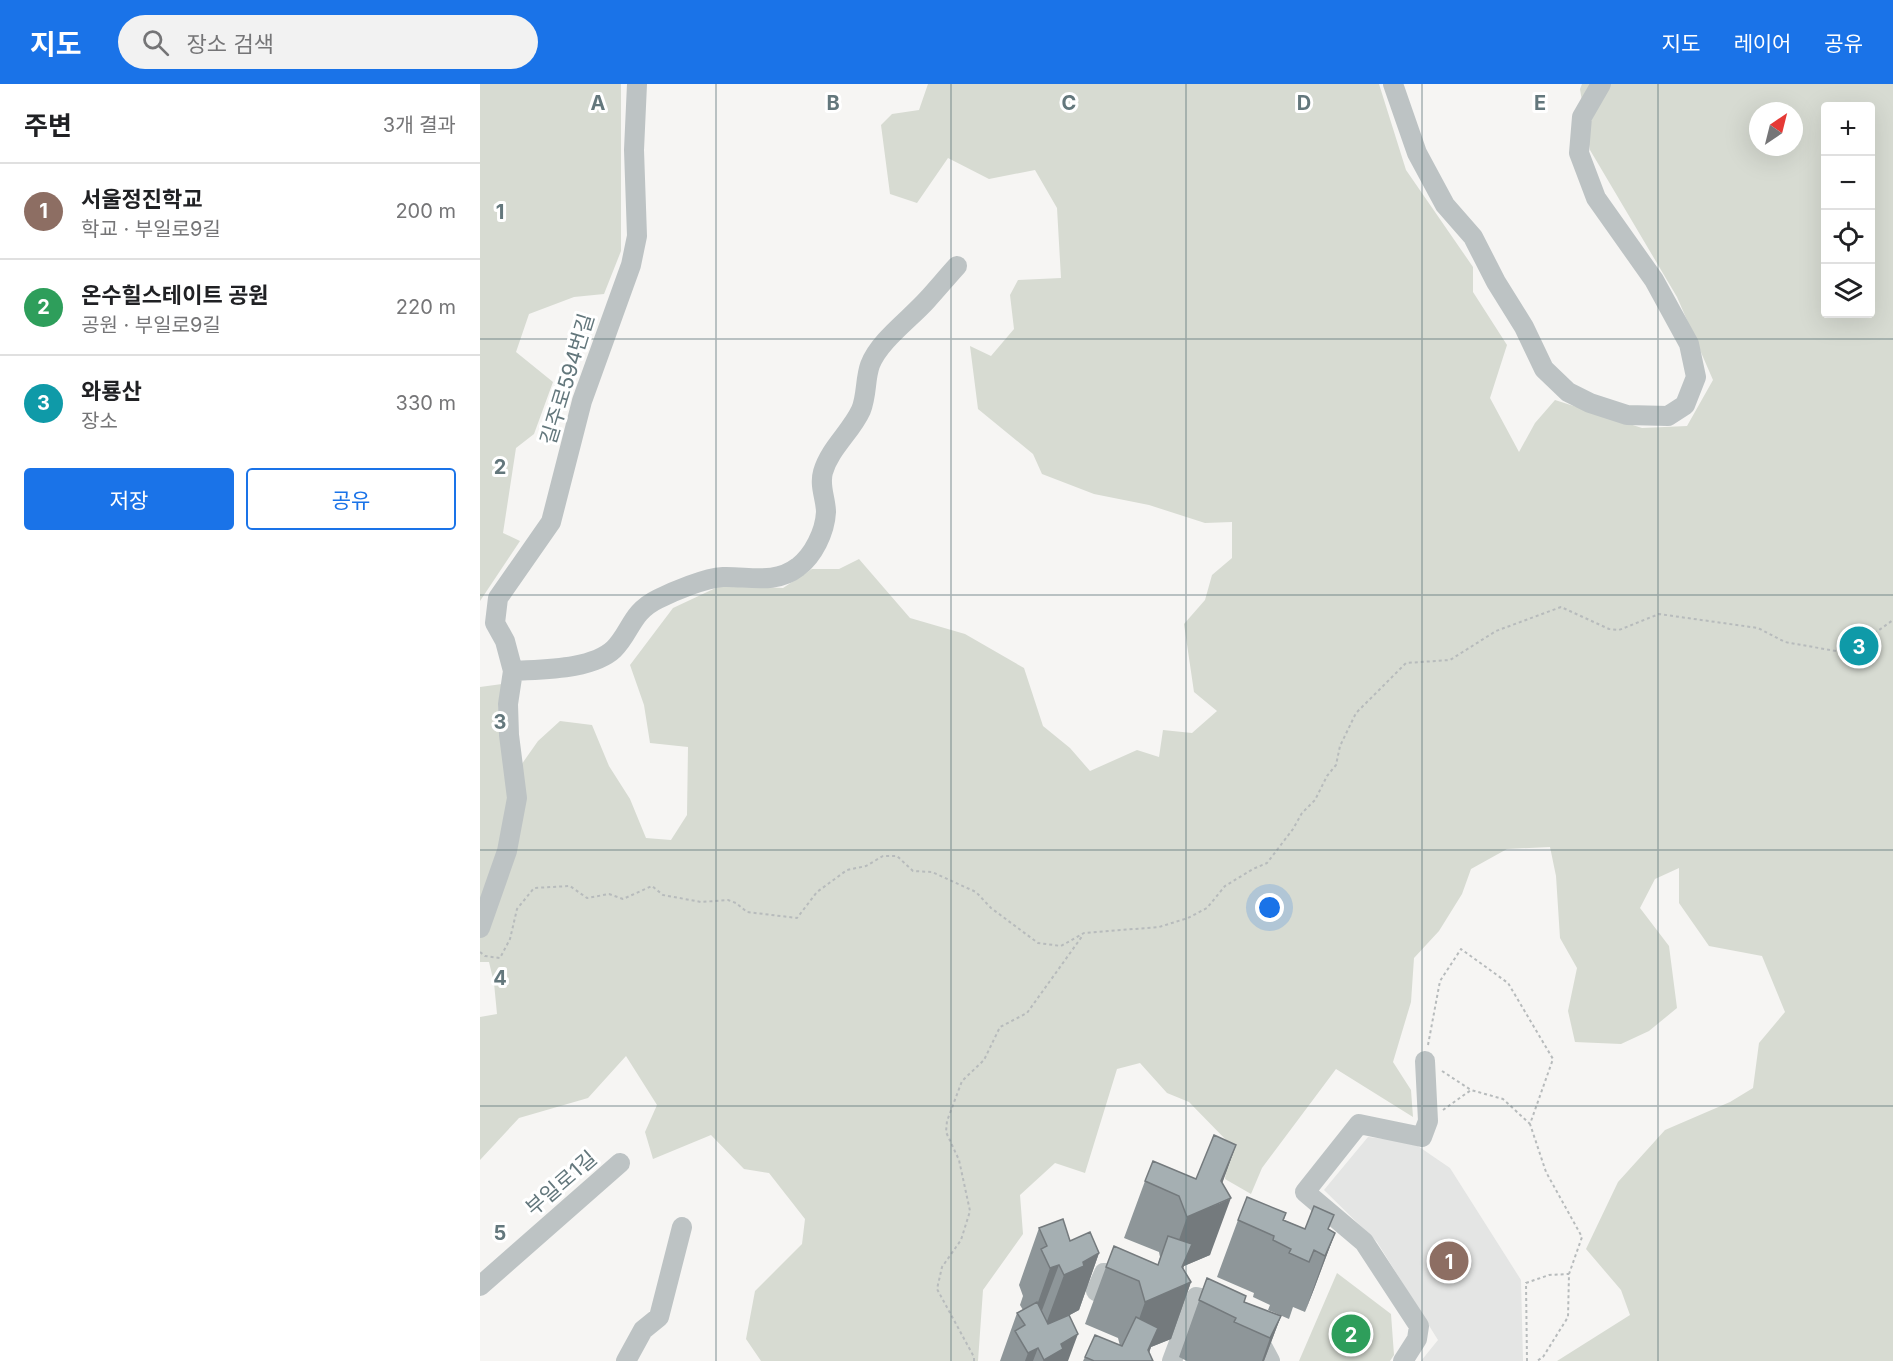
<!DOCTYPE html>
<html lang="ko">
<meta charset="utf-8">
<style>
:root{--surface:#fff;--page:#f2f2f2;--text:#202124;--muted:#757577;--line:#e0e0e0;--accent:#1a73e8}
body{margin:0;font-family:Inter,"Noto Sans KR",sans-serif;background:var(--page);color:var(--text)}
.controls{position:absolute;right:18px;top:18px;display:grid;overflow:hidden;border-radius:6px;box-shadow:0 6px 24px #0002}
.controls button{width:54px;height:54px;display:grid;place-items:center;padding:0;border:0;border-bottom:2px solid var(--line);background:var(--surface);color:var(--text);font:30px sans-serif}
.compass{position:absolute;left:1269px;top:18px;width:54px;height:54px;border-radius:50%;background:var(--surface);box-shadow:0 6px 24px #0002;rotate:35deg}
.you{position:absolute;left:790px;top:824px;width:21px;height:21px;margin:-15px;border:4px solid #fff;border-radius:50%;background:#1a73e8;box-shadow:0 0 0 9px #1a73e833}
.badge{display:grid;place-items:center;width:39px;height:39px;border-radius:50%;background:var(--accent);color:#fff;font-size:20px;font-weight:700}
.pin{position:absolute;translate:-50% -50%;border:3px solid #fff;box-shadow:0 2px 6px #0006}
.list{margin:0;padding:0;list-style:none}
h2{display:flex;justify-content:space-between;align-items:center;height:78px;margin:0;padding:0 24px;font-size:26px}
h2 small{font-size:20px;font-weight:400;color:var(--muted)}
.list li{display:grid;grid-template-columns:39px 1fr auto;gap:18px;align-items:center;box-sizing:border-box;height:96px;padding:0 24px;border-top:2px solid var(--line)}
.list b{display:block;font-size:22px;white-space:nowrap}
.list p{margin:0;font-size:20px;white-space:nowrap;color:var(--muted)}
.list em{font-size:20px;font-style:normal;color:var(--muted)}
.actions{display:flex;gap:12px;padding:18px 24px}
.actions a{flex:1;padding:14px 0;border:2px solid var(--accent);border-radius:6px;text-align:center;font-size:21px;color:var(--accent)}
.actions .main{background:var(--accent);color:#fff}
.icon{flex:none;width:33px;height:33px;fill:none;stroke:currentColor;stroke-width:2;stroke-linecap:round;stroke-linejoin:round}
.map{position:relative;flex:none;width:1413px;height:1277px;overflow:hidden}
header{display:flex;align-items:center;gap:36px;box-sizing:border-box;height:84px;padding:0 30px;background:var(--accent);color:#fff}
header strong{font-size:28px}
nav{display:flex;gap:33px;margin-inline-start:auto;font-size:21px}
.search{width:420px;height:54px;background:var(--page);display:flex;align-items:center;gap:15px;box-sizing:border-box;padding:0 21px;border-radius:33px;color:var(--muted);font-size:22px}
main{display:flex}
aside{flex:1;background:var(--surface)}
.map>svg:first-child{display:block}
.built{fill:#e4e5e4}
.green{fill:#d7dbd2;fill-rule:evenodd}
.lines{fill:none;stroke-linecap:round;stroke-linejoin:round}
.path{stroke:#b7bbbc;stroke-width:2;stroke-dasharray:3 3;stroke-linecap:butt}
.minor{stroke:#bdc3c4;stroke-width:20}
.wall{fill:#8e9699}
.shaded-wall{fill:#747a7d}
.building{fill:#a5afb2;stroke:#747a7d;stroke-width:1.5}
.grid{fill:none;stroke:#63777c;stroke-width:1.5;stroke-opacity:0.55}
.labels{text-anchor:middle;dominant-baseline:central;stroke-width:6;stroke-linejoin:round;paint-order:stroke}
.street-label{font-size:21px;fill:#63777c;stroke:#fff}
.grid-label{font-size:20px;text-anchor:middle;font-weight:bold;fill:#63777c;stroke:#fff;stroke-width:6;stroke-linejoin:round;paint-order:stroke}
</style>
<header>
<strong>지도</strong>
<div class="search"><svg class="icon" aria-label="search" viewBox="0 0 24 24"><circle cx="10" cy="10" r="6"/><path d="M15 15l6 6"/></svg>장소 검색</div>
<nav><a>지도</a><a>레이어</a><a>공유</a></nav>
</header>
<main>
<aside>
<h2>주변<small>3개 결과</small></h2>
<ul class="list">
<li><span class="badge" style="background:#8d6e63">1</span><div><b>서울정진학교</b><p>학교 · 부일로9길</p></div><em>200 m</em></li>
<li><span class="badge" style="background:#2e9e5b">2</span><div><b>온수힐스테이트 공원</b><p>공원 · 부일로9길</p></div><em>220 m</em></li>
<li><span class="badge" style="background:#0f9aa8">3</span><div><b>와룡산</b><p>장소</p></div><em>330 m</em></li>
</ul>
<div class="actions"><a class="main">저장</a><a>공유</a></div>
</aside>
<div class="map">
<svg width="1413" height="1277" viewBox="0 0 1413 1277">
<rect width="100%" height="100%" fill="#f6f5f3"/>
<path class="built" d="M888,1053L932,1058L970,1084L1041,1196L1043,1277H941L958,1256L897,1158L844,1106Z"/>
<path class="green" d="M0,0H141V167L124,210L94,213L49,230L36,268L73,298L54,350L36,364L23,449L40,457L0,517Z
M448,0H899L926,86L993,183V208L1027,261L1010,314L1039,368L1055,339L1075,316L1162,344L1207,342L1233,296L1197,213L1110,66L1100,5L1102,0H1413V1277H1077L1150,1231L1141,1206L1106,1165L1138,1098L1185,1046L1250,1018L1273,1004L1279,959L1305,928L1282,872L1229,862L1199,819V784L1175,795L1160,824L1189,862L1197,924L1169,947L1141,960L1095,958L1088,927L1097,884L1080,854L1076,792L1070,763L1027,765L991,785L982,810L959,847L934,874L931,918L913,978L931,1006L933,1033L856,985L782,1084L771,1110L745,1095L749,1059L709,1018L687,1009L660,979L637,985L605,1089L575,1079L540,1111L543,1150L503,1206L498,1277H281L266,1255L275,1207L322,1160L325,1135L289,1089L264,1085L231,1051L173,1075L165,1048L177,1021L146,972L108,1014L39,1034L0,1076V933L17,930L14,899L9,878H0V603L22,600L18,622L23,666L39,684L58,657L80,637L112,641L129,682L150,715L166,754L191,756L207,731L208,663L170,659L164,621L150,581L193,524L242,501L303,504L332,485H359L379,475L430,534L485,550L544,584L563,642L590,664L610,687L657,666L679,673L683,646L712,649L737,627L714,608L704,540L725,516L732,491L752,474V438L725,439L669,421L614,410L562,390L553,370L498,325L490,262L511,272L534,245L530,211L538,196L581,194L577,124L555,86L509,95L468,74L437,119L410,110L401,41L412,30L439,26ZM1346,22H1390V230H1346ZM1278,27H1314V63H1278Z
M857,1189L911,1230L914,1271L910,1277H819Z"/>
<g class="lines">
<path class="path" d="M0,868L5,872L20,874L30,855L37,825L54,804L90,802L107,814L129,810L143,815L172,802L183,811L221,818L248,816L256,819L267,828L317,834L337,808L367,786L386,782L403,772H417L433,787L452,788L496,808L511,824L558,859L581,862L604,849L679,843L708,834L727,824L745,802L773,785L787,779L813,745L822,729L835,716L847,692L856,681L860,662L876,629L926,579L970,576L1016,547L1081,523L1129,545L1139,546L1179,530L1278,544L1305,558L1367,569L1413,536
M948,961L960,897L981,865L1028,899L1073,975L1050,1040L1066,1088L1102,1153L1089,1190L1088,1233L1063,1273L1057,1277
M962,987L991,1006
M963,1026L991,1006L1023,1015L1050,1040
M494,1277V1273L457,1205L462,1183L481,1156L490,1127L479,1076L466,1048L467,1037L482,997L504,976L520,943L547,929L603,851
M1047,1277L1046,1199L1069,1191L1089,1190"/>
<path class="minor" d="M913,0L937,69L965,121L993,153L1016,198L1044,243L1064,285L1088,308L1110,319L1147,331L1188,332L1205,321L1216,293L1209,260L1174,196L1116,114L1099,69L1102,33L1121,0
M33,587C62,585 112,586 134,565C151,548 151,528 178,515C194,507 225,494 243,493C268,492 295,501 318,483C333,472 345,448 346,428C346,415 339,402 343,388C350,364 371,348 381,326C387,311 385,295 390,281C399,257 430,235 447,216C457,205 467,193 477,182
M0,844L27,767L37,714L29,651L28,620L33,587L25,557L15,539L18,514L71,438L102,317L151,181L157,152L154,66L157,0
M0,1202L140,1079
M616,1207L624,1189L641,1191
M774,1247L790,1277
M146,1277L163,1246L179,1233L202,1143
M692,1277L716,1213L746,1220
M923,1277L937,1255L939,1242L884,1158L825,1108L879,1040L942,1053L948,1037L945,977"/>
</g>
<path class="wall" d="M756,1061L742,1099L730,1171L704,1182L703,1184L711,1198L691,1255L671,1263L669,1269L673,1277H603L605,1273L640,1262L638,1254L605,1240L626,1183L678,1181L680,1173L679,1168L644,1154L665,1097L716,1095Z
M806,1129L804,1136L825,1145H849L855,1149L834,1205L825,1228L813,1223L809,1235L788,1226L790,1221L773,1213L774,1209L737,1193L758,1136Z
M559,1144L619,1169L599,1226L586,1233L588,1277H520L537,1229L543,1226L540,1221L543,1212L539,1201Z
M727,1194L764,1218L801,1232L784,1277H707L699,1273Z"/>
<path class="shaded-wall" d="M756,1061L734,1122L751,1114L730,1171L704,1182L695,1205L711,1198L691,1255L671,1263L666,1277L645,1275L665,1218L687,1190L707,1133L741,1097Z
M855,1149L834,1205L825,1228L845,1172Z
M619,1169L599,1226L586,1233L563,1248L584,1191L603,1178Z
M579,1181L558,1237L550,1241L570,1184Z
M801,1232L784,1277H782L790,1254Z
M598,1250L588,1277H563L581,1260Z
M558,1264L553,1277H545L548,1269Z"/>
<path class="building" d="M734,1051L756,1061L741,1097L751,1114L707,1133L699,1112L665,1097L673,1077L716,1095Z
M767,1113L806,1129L803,1136L825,1145L834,1122L854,1131L848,1145L855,1149L845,1172L834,1166L829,1178L809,1169L811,1165L793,1156L794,1152L758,1136Z
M583,1135L590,1157L610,1148L619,1169L603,1178L604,1182L584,1191L579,1181L570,1184L561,1165L567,1162L559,1144Z
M688,1152L712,1160L702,1183L711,1198L665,1218L659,1197L626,1183L634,1162L678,1181Z
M727,1194L766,1212L764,1218L801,1232L790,1254L754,1238L756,1234L719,1216Z
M557,1218L568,1240L589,1231L598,1250L581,1260L583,1265L564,1276L558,1264L548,1269L535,1247L545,1241L537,1229Z
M656,1233L678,1244L668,1266L673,1277H614L605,1273L615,1251L642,1262Z"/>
<path class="grid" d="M236,0V1277M471,0V1277M706,0V1277M942,0V1277M1178,0V1277M0,255H1413M0,511H1413M0,766H1413M0,1022H1413"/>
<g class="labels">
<g class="street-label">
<text transform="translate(87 295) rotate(-73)">길주로594번길</text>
<text transform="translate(81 1099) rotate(-41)">부일로1길</text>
</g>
</g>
<g class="grid-label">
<text x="118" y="26">A</text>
<text x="353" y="26">B</text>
<text x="589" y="26">C</text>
<text x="824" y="26">D</text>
<text x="1060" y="26">E</text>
<text x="20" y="135">1</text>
<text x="20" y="390">2</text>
<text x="20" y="645">3</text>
<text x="20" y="901">4</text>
<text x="20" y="1156">5</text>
</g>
</svg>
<div class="controls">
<button>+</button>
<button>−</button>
<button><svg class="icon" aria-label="locate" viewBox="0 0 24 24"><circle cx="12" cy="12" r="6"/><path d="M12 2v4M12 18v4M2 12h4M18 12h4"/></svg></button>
<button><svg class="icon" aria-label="layers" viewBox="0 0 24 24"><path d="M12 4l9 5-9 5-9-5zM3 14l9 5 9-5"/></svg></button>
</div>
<svg class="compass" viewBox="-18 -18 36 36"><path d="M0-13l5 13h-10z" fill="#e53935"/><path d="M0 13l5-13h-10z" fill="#757577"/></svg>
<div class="you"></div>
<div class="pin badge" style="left:969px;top:1177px;background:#8d6e63">1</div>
<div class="pin badge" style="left:871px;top:1250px;background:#2e9e5b">2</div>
<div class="pin badge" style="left:1379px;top:562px;background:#0f9aa8">3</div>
</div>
</main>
